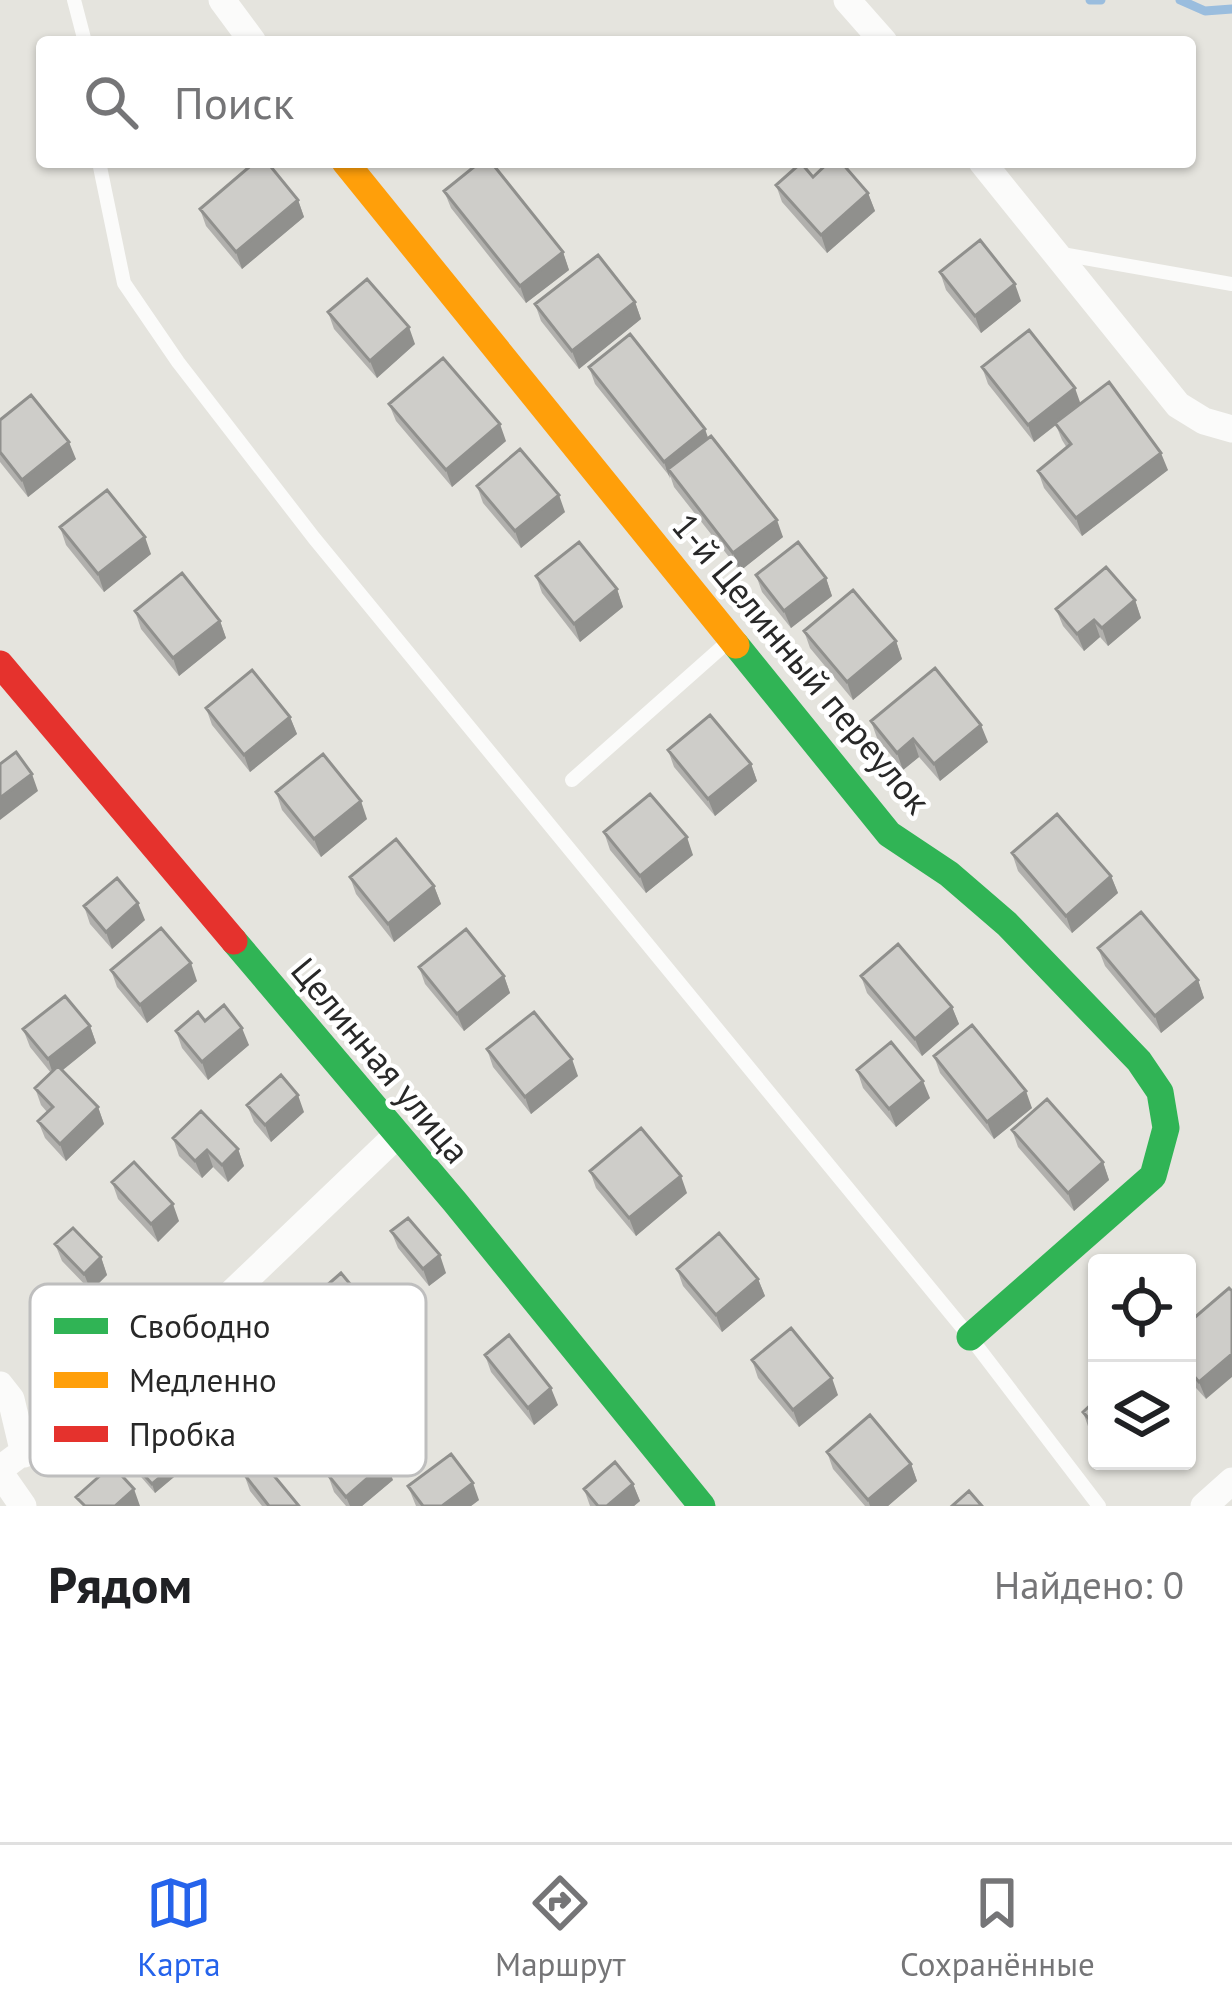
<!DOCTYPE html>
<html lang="ru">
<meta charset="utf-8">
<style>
:root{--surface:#fff;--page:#f2f2f2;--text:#202124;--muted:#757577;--line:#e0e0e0;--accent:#2563eb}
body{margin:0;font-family:"PT Sans",sans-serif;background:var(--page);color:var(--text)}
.controls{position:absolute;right:36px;bottom:36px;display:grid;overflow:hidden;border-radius:12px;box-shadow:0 3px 9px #0004}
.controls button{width:108px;height:108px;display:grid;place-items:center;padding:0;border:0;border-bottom:3px solid var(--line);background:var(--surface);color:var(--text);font:60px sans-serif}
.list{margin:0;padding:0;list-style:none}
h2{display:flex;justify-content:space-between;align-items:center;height:156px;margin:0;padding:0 48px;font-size:51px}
h2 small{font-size:39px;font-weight:400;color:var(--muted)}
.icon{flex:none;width:66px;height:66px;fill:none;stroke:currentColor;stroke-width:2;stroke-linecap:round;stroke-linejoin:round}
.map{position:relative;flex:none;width:1232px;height:1506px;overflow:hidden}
.search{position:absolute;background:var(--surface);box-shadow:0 3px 9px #0004;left:36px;right:36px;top:36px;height:132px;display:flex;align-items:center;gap:30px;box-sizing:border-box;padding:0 42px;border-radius:12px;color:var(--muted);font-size:45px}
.sheet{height:336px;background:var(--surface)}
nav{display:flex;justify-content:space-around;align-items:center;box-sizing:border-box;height:168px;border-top:3px solid var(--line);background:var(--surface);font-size:33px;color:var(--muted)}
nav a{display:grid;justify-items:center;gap:6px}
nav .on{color:var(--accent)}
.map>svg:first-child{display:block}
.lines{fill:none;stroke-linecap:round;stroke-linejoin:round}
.stream{stroke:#9abdde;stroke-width:9}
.lane{stroke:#fbfbfa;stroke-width:14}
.street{stroke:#fbfbfa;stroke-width:27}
.fast{stroke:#30b455;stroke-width:27}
.slow{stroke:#ff9f0a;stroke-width:27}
.jam{stroke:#e5322d;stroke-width:27}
.wall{fill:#b1b0ad}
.shaded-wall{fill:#90908d}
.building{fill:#cecdc9;stroke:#90908d;stroke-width:3}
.labels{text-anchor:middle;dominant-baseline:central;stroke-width:9;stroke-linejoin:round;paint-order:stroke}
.street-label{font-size:36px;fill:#282828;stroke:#fff}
.key{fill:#fff;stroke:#bebebe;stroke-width:3}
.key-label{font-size:33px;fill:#282828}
</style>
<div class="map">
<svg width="1232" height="1506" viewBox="0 0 1232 1506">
<rect width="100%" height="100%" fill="#e5e4de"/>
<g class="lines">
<path class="stream" d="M1090,0H1101
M1180,0L1205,11L1232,9"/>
<path class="lane" d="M74,0L85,42
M99,162L124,283L178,362L314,538L970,1337L1099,1506
M1062,254L1232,284
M572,780L730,640"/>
<path class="street" d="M222,0L253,42
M847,0L884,42
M982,162L1178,405L1204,421L1232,429
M0,1385L11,1399L24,1454
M0,1469L214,1310L396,1136
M0,1473L23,1506
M1204,1506L1232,1481"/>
<path class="fast" d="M736,645L889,834L949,874L1007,924L1139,1061L1160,1092L1166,1128L1153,1176L970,1337
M234,941L455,1202L702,1506"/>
<path class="slow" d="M345,162L736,645"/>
<path class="jam" d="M0,664L234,941"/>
</g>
<path class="wall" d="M813,177L868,193L875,211L827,253L782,202L776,185Z
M444,191L563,252L569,270L526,303L451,208Z
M298,200L304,217L242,269L206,226L200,209Z
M940,272L1021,301L981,333L946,290Z
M635,302L641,319L579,369L541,321L535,304Z
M328,312L415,344L377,378L334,329Z
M589,367L709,438L783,537L740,571L674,487L671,478L595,384Z
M982,367L1080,403L1168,470L1082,536L1044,488L1038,471L1067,448L1062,440L1056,425L1034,442L988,384Z
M389,404L506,441L452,487L396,421Z
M0,420L76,459L28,497L0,462Z
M477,486L565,512L521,548L483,503Z
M60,527L151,554L104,592L66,545Z
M756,575L826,578L832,596L791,628L762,592Z
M536,576L617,589L623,607L580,642L542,593Z
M1135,600L1141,618L1108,646L1100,637L1084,651L1063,626L1056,609Z
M135,611L220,621L226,638L179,676L141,629Z
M804,631L896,641L902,659L853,700L810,648Z
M206,708L290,717L297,734L250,772L212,725Z
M871,721L988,742L940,781L919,757L903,770L877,738Z
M668,750L751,764L757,781L715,816L674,767Z
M276,792L367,819L321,857L282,810Z
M604,832L693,855L646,893L610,850Z
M1012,853L1111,876L1118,893L1072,933L1018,871Z
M350,877L434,886L441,904L394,942L356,894Z
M84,906L145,920L112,949L90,924Z
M1098,948L1198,980L1204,998L1161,1033L1105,966Z
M419,967L504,976L510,993L464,1031L425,984Z
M111,970L197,981L147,1023L117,987Z
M861,976L952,1007L959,1024L922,1056L867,993Z
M205,1021L249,1045L208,1080L182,1048L176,1031Z
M90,1026L96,1043L63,1070L98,1107L104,1124L66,1161L45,1138L38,1121L47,1112L41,1105L35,1088L51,1073L30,1047L23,1029Z
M487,1049L578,1076L531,1114L493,1067Z
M934,1056L1032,1108L994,1139L940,1073Z
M857,1070L930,1098L896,1127L863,1088Z
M247,1105L304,1112L271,1142L254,1122Z
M1012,1130L1103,1162L1109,1180L1074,1211L1018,1147Z
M173,1138L238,1149L244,1166L228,1182L213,1167L202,1178L179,1156Z
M590,1171L687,1193L636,1236L596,1188Z
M112,1182L179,1221L158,1242L118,1199Z
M391,1231L446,1273L429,1286L398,1248Z
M55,1244L101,1257L107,1275L91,1291L62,1261Z
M677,1269L758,1279L765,1296L722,1332L683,1286Z
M308,1302L371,1319L338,1347L314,1319Z
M1187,1324L1206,1399L1187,1378Z
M252,1348L308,1363L314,1381L288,1402L258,1365Z
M485,1355L558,1405L534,1425L491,1372Z
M752,1360L838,1395L799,1427L758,1378Z
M191,1398L248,1423L254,1441L232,1458L197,1416Z
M1097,1399V1438L1089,1429L1083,1412Z
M827,1452L911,1464L917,1481L888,1506H865L833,1469Z
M328,1454L393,1480L362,1506H346L334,1492L328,1475L334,1470Z
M132,1461L174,1477L155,1493L135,1470Z
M244,1474L299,1506H262L250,1491Z
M633,1484L640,1501L634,1506H590L584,1489Z
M408,1486L479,1500L471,1506H416Z"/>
<path class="shaded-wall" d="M868,193L875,211L827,253L821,235Z
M298,200L304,217L242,269L236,252Z
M563,252L569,270L526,303L520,286Z
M1015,284L1021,301L981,333L975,316Z
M635,302L641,319L579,369L572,351Z
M409,327L415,344L377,378L370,361Z
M1075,388L1081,405L1034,442L1028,425Z
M500,424L506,441L452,487L446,470Z
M705,429L711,446L668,469L670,479L664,462Z
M69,442L76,459L28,497L22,480Z
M1161,453L1168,470L1082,536L1076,518Z
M559,495L565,512L521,548L515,531Z
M777,520L783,537L740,571L733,553Z
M145,537L151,554L104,592L98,574Z
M826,578L832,596L791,628L784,611Z
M617,589L623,607L580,642L574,624Z
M1135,600L1141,618L1108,646L1102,628Z
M1094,620L1100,637L1084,651L1077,634Z
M220,621L226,638L179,676L173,658Z
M896,641L902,659L853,700L847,682Z
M290,717L297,734L250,772L244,755Z
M981,725L988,742L940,781L934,764Z
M913,739L919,757L903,770L897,753Z
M751,764L757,781L715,816L708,799Z
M32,774L38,791L0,820V798Z
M361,801L367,819L321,857L314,839Z
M687,837L693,855L646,893L640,876Z
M1111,876L1118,893L1072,933L1066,916Z
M434,886L441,904L394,942L388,924Z
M138,903L145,920L112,949L106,932Z
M191,963L197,981L147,1023L140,1005Z
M504,976L510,993L464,1031L457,1014Z
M1198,980L1204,998L1161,1033L1155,1016Z
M952,1007L959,1024L922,1056L915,1039Z
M90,1026L96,1043L54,1077L48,1059Z
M242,1028L249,1045L208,1080L202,1062Z
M572,1059L578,1076L531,1114L525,1097Z
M923,1081L930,1098L896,1127L889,1109Z
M1026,1091L1032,1108L994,1139L987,1122Z
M298,1095L304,1112L271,1142L265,1125Z
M98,1107L104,1124L66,1161L60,1144Z
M238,1149L244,1166L228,1182L222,1165Z
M207,1150L213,1167L202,1178L195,1161Z
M1103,1162L1109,1180L1074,1211L1068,1193Z
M681,1176L687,1193L636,1236L629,1218Z
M173,1204L179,1221L158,1242L151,1224Z
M440,1255L446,1273L429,1286L423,1269Z
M101,1257L107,1275L91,1291L84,1274Z
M758,1279L765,1296L722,1332L716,1315Z
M365,1302L371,1319L338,1347L331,1330Z
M1232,1354V1377L1206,1399L1199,1382Z
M308,1363L314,1381L288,1402L282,1384Z
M832,1378L838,1395L799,1427L793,1410Z
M551,1388L558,1405L534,1425L528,1408Z
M248,1423L254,1441L232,1458L225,1441Z
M386,1462L393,1480L362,1506H350L346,1497Z
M911,1464L917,1481L888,1506H870L868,1500Z
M171,1468L174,1477L155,1493L152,1484Z
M473,1483L479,1500L471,1506H442Z
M633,1484L640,1501L634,1506H607Z
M134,1489L140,1506H115Z"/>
<path class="building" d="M255,162H267L298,200L236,252L200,209Z
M480,162H491L563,252L520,286L444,191Z
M829,162H841L868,193L821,235L776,185L801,163L813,177Z
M980,240L1015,284L975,316L940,272Z
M598,255L635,302L572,351L535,304Z
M367,279L409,327L370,361L328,312Z
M1029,330L1075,388L1028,425L982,367Z
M630,334L705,429L664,462L589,367Z
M443,358L500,424L446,470L389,404Z
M1109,382L1161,453L1076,518L1038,471L1071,444L1055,423Z
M31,395L69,442L22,480L0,452V420Z
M711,436L777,520L733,553L668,469Z
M520,449L559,495L515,531L477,486Z
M107,490L145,537L98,574L60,527Z
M579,542L617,589L574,624L536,576Z
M798,542L826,578L784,611L756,575Z
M1106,567L1135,600L1102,628L1094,620L1077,634L1056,609Z
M182,573L220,621L173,658L135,611Z
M853,590L896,641L847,682L804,631Z
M935,668L981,725L934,764L913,739L897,753L871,721Z
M252,670L290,717L244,755L206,708Z
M710,715L751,764L708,799L668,750Z
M16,752L32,774L0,798V764Z
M323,754L361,801L314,839L276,792Z
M650,794L687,837L640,876L604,832Z
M1057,814L1111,876L1066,916L1012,853Z
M396,839L434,886L388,924L350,877Z
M117,878L138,903L106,932L84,906Z
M1141,912L1198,980L1155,1016L1098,948Z
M161,928L191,963L140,1005L111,970Z
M466,929L504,976L457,1014L419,967Z
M898,944L952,1007L915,1039L861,976Z
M65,996L90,1026L48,1059L23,1029Z
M224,1005L242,1028L202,1062L176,1031L198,1012L205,1021Z
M534,1012L572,1059L525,1097L487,1049Z
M972,1025L1026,1091L987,1122L934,1056Z
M891,1042L923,1081L889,1109L857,1070Z
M58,1066L98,1107L60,1144L38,1121L53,1107L35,1088Z
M281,1075L298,1095L265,1125L247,1105Z
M1047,1099L1103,1162L1068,1193L1012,1130Z
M201,1111L238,1149L222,1165L207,1150L195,1161L173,1138Z
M641,1128L681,1176L629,1218L590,1171Z
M134,1162L173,1204L151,1224L112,1182Z
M408,1218L440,1255L423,1269L391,1231Z
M73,1228L101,1257L84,1274L55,1244Z
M719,1233L758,1279L716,1315L677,1269Z
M341,1273L365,1302L331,1330L308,1302Z
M1229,1288L1232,1291V1354L1199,1382L1187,1368V1324Z
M791,1328L832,1378L793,1410L752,1360Z
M509,1335L551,1388L528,1408L485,1355Z
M1097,1399V1428L1083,1412Z
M870,1415L911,1464L868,1500L827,1452Z
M358,1428L386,1462L346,1497L328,1475L338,1466L328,1454Z
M151,1445L171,1468L152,1484L132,1461Z
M451,1454L473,1483L442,1506H423L408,1486Z
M261,1460L299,1506H269L244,1474Z
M615,1462L633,1484L607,1506H598L584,1489Z
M112,1465L134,1489L115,1506H85L76,1497Z
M969,1491L982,1506H952Z"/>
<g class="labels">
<g class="street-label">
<text transform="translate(802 663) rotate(50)">1-й Целинный переулок</text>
<text transform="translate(381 1060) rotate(50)">Целинная улица</text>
</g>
</g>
<rect x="30" y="1284" width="396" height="192" rx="18" class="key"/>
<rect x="54" y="1318" width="54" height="16" fill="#30b455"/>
<rect x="54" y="1372" width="54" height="16" fill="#ff9f0a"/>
<rect x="54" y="1426" width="54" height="16" fill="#e5322d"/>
<g class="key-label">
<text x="129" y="1338">Свободно</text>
<text x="129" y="1392">Медленно</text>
<text x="129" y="1446">Пробка</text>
</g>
</svg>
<div class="controls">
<button><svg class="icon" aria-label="locate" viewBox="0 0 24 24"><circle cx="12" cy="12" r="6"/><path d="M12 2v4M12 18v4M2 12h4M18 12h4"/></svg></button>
<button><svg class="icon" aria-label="layers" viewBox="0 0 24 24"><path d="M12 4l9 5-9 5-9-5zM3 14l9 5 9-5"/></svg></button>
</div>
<div class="search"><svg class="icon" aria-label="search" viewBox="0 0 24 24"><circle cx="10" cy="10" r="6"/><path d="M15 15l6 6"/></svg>Поиск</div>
</div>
<section class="sheet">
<h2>Рядом<small>Найдено: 0</small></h2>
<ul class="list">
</ul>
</section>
<nav>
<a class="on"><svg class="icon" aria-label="map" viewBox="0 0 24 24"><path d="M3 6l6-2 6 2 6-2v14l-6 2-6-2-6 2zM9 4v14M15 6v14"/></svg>Карта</a>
<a><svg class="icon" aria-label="directions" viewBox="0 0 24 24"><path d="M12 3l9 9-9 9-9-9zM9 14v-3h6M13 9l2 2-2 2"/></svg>Маршрут</a>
<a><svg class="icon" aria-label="saved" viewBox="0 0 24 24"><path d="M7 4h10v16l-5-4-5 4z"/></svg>Сохранённые</a>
</nav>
